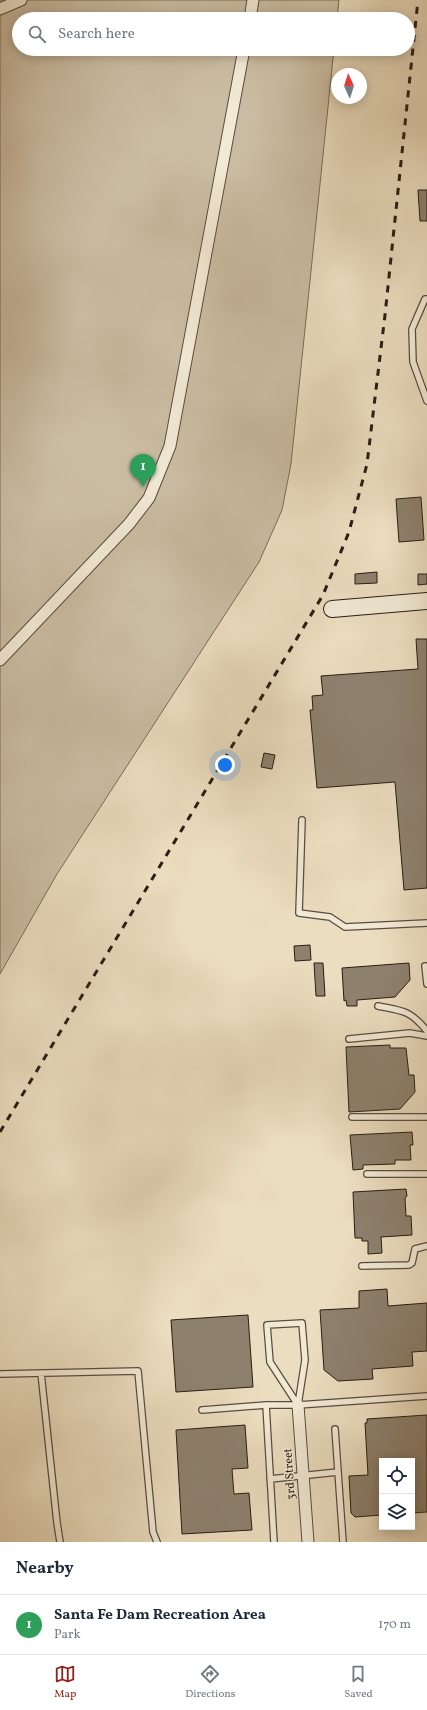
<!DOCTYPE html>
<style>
:root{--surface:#fff;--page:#f6f6f7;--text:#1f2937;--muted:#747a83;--line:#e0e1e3;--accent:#8f2418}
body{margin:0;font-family:Vollkorn,serif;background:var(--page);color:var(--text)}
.controls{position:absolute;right:12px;bottom:12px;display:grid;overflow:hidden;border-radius:0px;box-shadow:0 2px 10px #0003}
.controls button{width:36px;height:36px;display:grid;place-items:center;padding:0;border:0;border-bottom:1px solid var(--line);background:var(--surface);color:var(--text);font:20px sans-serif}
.compass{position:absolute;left:331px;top:68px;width:36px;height:36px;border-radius:50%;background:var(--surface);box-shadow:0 2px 10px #0003;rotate:356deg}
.you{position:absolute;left:225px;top:765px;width:14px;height:14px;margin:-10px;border:3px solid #fff;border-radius:50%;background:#1a73e8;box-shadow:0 0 0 6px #1a73e833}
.badge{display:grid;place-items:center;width:26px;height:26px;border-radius:50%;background:var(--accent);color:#fff;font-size:13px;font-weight:700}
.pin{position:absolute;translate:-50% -33px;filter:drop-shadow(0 1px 2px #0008)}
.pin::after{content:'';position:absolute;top:21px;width:14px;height:12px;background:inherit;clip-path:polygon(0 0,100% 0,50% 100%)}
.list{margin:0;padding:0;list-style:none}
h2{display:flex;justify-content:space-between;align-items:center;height:52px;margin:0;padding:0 16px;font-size:17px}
h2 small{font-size:13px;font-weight:400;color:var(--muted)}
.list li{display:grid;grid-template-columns:26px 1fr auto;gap:12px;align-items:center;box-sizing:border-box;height:60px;padding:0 16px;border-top:1px solid var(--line)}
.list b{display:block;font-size:15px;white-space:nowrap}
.list p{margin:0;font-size:13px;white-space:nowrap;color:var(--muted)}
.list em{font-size:13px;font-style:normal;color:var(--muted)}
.icon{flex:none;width:22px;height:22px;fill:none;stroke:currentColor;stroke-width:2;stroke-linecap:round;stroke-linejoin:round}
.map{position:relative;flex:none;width:427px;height:1542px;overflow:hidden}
.search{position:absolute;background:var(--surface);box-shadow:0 2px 10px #0003;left:12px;right:12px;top:12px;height:44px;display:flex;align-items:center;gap:10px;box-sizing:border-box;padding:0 14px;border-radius:22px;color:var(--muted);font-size:15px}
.sheet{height:112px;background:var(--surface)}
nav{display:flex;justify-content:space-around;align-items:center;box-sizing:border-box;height:56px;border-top:1px solid var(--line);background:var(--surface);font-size:11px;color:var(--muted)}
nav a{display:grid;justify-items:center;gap:2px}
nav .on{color:var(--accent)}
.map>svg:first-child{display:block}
.green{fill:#cabca2;stroke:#796c5c}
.building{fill:#8d816e;stroke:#281d16}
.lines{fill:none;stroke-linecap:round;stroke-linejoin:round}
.lane-casing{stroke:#594d40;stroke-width:8}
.street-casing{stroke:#594d40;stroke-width:13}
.secondary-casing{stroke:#281d16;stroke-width:18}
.lane{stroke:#f2e9d5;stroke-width:5.5}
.street{stroke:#f2e9d5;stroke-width:11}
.secondary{stroke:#f2e9d5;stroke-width:16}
.rail{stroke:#281d16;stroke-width:3;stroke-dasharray:7 7;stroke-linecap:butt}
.labels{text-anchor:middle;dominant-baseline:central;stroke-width:3;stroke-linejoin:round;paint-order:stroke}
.street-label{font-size:12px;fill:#281d16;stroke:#f2e9d5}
</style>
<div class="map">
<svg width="427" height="1542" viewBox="0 0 427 1542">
<rect width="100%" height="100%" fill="#ebddbf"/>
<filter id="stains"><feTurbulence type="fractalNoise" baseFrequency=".005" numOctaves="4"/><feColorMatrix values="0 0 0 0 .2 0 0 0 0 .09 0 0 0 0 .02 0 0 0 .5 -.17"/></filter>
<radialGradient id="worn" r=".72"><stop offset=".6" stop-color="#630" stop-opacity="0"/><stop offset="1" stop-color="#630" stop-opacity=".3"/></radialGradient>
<path class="green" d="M0,0H339L337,19H19V49H334L291,464L282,510L259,562L57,874L0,974Z"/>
<path class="building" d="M418,190H427V221H420Z
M421,497L424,540L399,542L396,499Z
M377,572V583L355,584V574Z
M418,574H427V584L418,585Z
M416,639H427V888L404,890L395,782L317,788L310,710H313L312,696L323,695L321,676L418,669Z
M264,753L275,755L272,769L261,767Z
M310,945L311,960L295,961L294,946Z
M314,963H323L325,996H316Z
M409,963L410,980L395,997L357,1000V1006H347L346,1000L344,1001L342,968Z
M390,1045V1048H406L409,1075H414L415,1092L400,1109L349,1112L346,1047Z
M412,1132L413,1145H410L411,1160H395V1164L363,1165V1169L353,1170L350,1135Z
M406,1189L407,1196L405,1198L406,1216H411L412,1235L381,1237L382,1253L368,1254V1241H362V1238H355L353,1192Z
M387,1289L388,1306L427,1303V1351L412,1352L413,1366L372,1369L373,1379L338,1381L324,1370L320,1310L359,1308V1291Z
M248,1315L253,1387L176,1392L171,1320Z
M427,1415V1512L412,1513V1461H382V1515L355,1517L351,1513L349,1476L368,1475L365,1423H367V1419Z
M245,1425L248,1468L232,1469L233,1482L234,1494L249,1493L252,1530L182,1534L176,1430Z"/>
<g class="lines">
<defs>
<path id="lane" d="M427,299H425L412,329L413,362L427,401
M302,820L299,913L330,917L345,927L427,923
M425,966L427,984
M378,1006C403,1011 410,1010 427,1031
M349,1039L410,1033L427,1036
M352,1117H427
M367,1174H427
M362,1266L409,1265L412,1263L415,1249L427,1246
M302,1323L305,1360L298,1405L270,1362L267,1325Z
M41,1373L57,1523L60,1542
M0,1374L138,1371L153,1532L157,1542
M202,1410L266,1405
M335,1429L343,1542
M270,1479L338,1472
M274,1542L266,1405H298L427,1396"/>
<path id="street" d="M0,9L21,0
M250,19L253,0
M0,660L129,524L149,498L170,446L244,49
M298,1405L308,1542"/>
<path id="secondary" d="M332,609L427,601"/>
</defs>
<use href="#lane" class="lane-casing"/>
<use href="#street" class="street-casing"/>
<use href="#secondary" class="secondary-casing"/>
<use href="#lane" class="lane"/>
<use href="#street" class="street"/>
<use href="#secondary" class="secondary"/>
<path class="rail" d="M0,1132L323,595L349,532L367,464L385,315L418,0"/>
</g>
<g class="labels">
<g class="street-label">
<text transform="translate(290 1474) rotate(-94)">3rd Street</text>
</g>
</g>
<rect width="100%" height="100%" filter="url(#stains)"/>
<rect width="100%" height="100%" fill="url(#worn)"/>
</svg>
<div class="controls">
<button><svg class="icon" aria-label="locate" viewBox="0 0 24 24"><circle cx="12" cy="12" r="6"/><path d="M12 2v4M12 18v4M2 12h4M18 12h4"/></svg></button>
<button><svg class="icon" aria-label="layers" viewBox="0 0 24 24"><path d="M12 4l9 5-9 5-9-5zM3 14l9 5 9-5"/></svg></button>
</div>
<svg class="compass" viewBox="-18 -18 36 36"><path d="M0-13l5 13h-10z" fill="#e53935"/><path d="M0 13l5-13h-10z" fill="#747a83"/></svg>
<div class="you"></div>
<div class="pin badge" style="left:143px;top:487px;background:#2e9e5b">1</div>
<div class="search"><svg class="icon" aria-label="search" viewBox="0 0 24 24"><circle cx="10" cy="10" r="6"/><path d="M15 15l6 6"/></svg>Search here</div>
</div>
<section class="sheet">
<h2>Nearby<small></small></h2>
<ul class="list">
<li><span class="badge" style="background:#2e9e5b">1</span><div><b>Santa Fe Dam Recreation Area</b><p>Park</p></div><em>170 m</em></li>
</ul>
</section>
<nav>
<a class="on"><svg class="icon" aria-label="map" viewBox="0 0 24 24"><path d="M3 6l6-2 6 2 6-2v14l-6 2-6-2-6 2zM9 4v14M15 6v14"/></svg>Map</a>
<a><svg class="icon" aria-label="directions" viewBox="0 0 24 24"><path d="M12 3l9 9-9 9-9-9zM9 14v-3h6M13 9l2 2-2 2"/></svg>Directions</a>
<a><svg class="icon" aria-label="saved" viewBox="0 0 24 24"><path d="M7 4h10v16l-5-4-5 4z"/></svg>Saved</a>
</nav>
